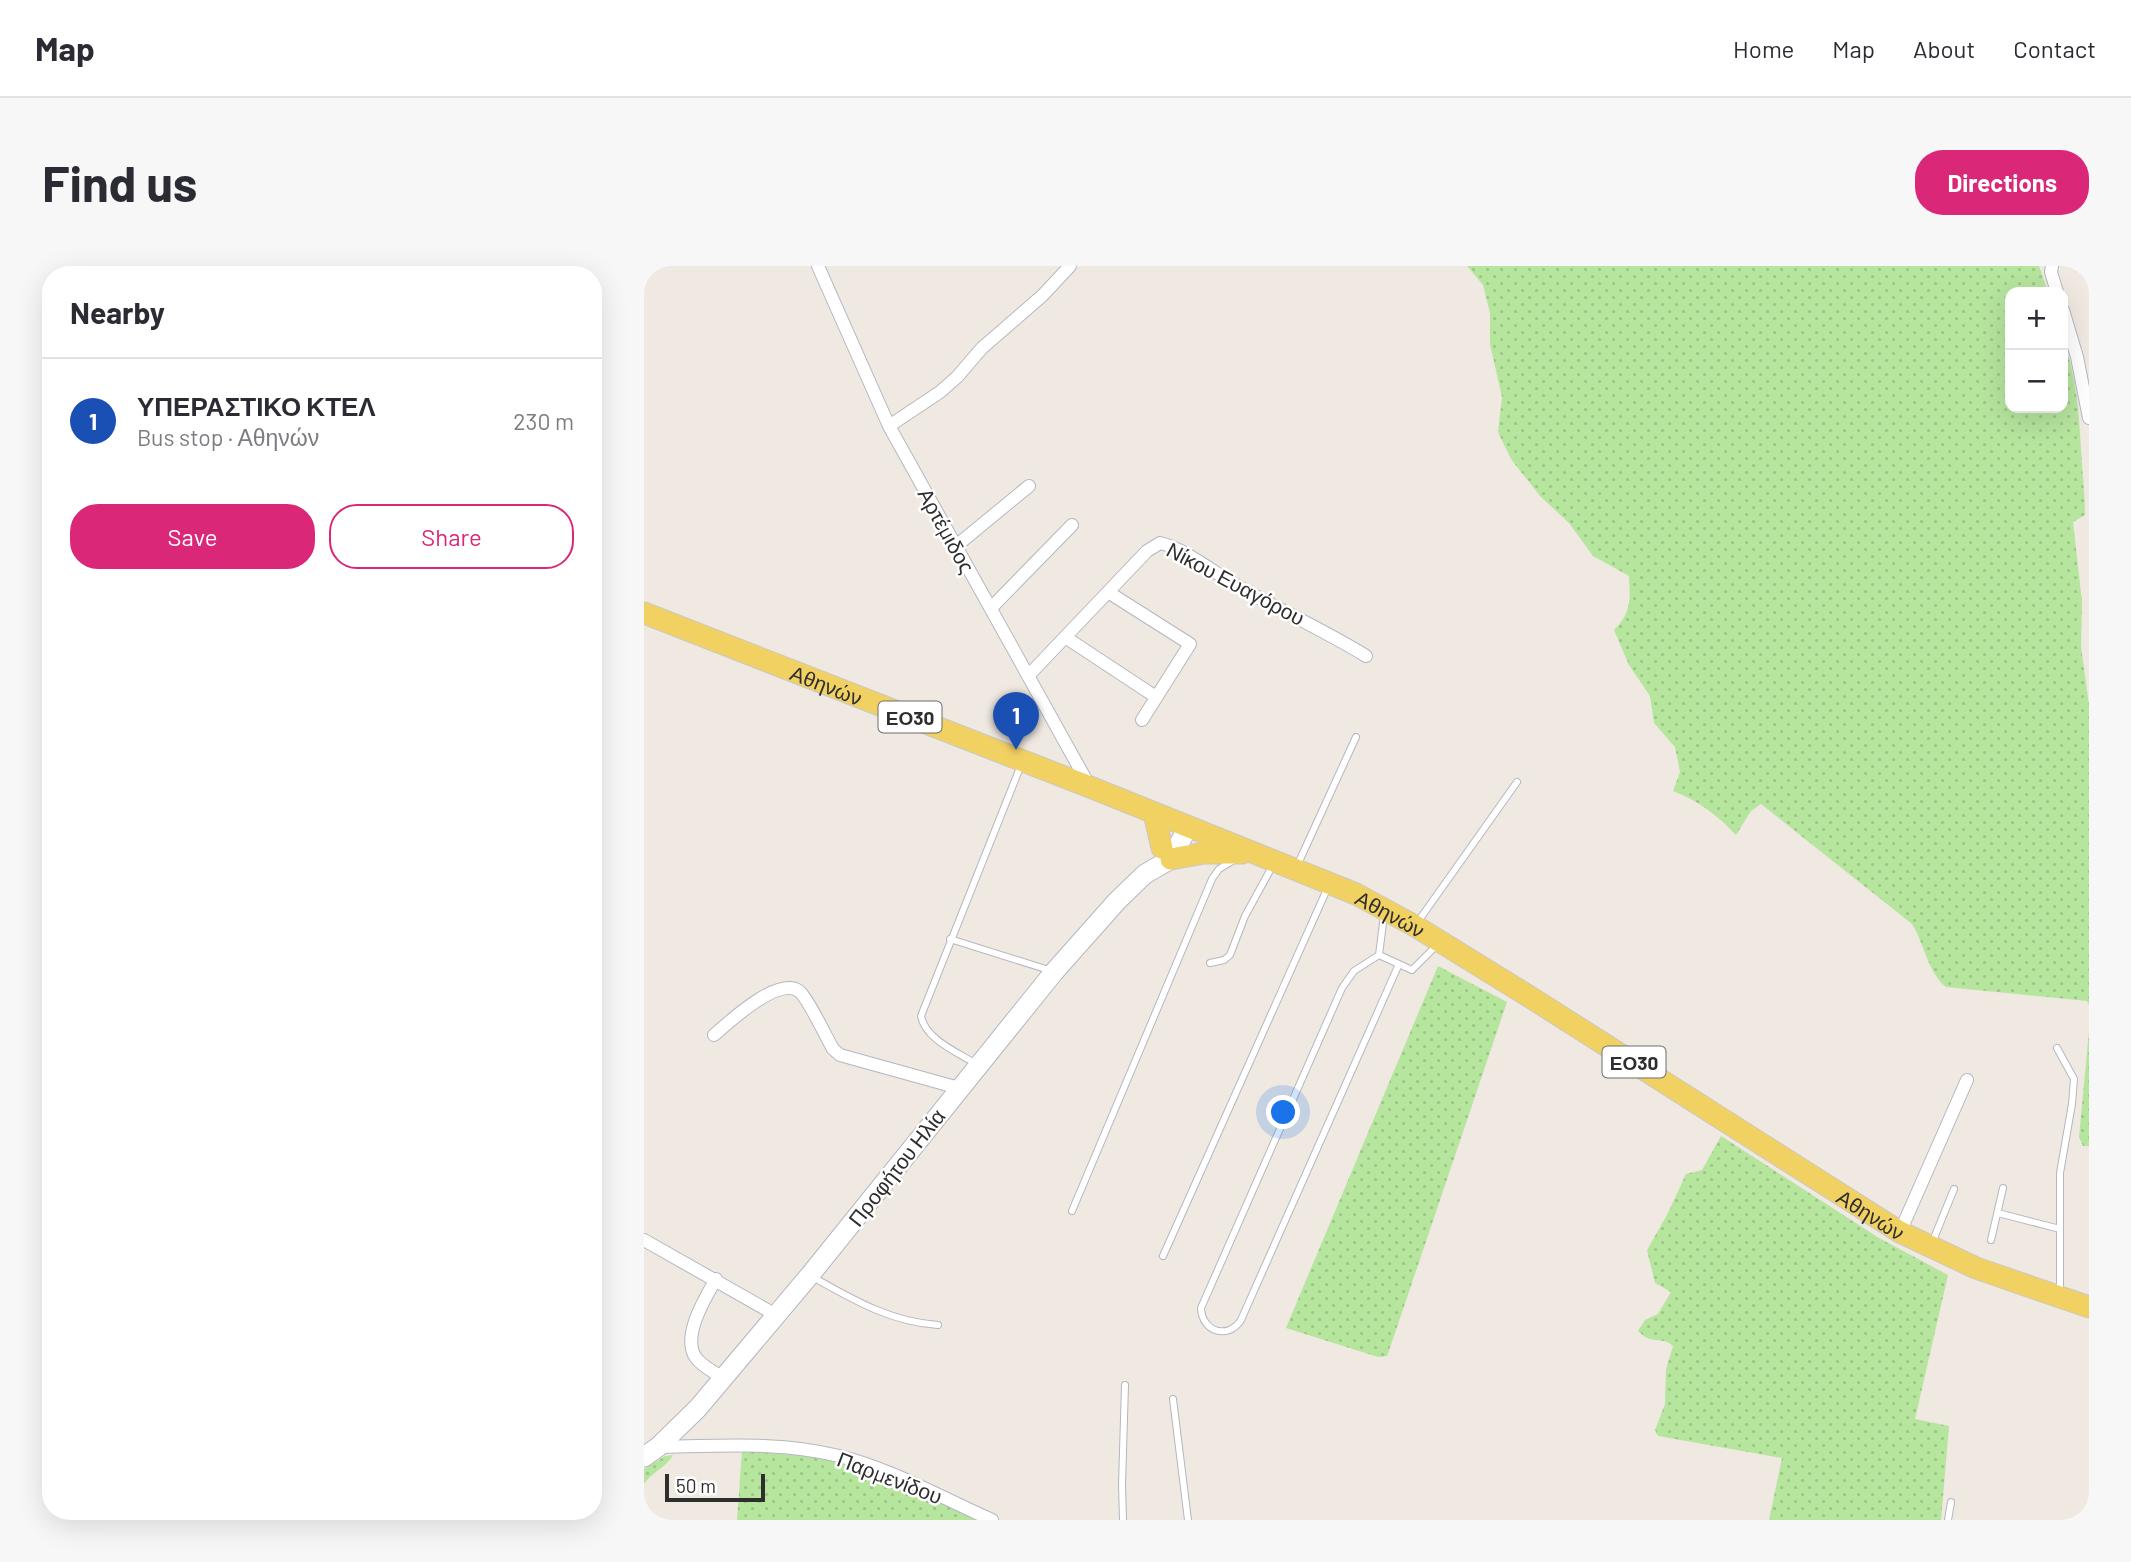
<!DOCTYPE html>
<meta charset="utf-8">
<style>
:root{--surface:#fff;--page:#f7f7f7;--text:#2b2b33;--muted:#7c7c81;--line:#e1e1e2;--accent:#db2777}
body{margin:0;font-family:Barlow,sans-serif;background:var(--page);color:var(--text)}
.controls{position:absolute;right:21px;top:21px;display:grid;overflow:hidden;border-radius:14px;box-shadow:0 7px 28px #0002}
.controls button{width:63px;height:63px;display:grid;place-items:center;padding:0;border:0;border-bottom:2px solid var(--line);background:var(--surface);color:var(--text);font:35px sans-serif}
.scale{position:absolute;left:21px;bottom:18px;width:100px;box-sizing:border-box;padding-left:7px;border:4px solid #2e2e2e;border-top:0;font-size:19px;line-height:24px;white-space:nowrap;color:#2e2e2e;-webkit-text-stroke:5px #fff;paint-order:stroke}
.you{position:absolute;left:640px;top:847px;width:24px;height:24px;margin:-18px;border:5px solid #fff;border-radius:50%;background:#1a73e8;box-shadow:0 0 0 10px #1a73e833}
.badge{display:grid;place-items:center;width:46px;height:46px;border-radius:50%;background:var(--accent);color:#fff;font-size:23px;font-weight:700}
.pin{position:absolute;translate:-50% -58px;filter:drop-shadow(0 2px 4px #0008)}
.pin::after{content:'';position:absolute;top:37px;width:24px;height:21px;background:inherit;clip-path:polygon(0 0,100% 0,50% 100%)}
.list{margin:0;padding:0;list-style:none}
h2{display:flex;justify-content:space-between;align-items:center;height:91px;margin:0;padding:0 28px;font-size:30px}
h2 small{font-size:23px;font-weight:400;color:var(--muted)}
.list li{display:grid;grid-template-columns:46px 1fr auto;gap:21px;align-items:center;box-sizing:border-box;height:126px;padding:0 28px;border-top:2px solid var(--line)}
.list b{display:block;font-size:26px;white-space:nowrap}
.list p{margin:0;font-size:23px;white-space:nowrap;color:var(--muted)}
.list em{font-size:23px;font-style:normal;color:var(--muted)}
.actions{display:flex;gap:14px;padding:21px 28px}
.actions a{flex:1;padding:16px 0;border:2px solid var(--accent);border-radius:28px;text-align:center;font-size:24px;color:var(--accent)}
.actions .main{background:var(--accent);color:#fff}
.map{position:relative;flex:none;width:1445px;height:1254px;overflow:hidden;border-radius:28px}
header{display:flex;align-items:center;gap:42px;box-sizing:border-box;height:98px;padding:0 35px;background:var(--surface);border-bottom:2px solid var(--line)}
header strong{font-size:33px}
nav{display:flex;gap:38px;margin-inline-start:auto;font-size:24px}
.intro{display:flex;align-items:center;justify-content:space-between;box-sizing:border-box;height:168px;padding:0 42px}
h1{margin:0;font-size:49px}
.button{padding:18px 32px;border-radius:28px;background:var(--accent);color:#fff;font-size:24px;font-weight:700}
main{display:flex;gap:42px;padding:0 42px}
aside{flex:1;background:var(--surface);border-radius:28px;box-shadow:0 7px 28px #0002}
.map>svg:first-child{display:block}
.grass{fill:url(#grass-dots)}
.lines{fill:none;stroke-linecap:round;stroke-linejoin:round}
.lane-casing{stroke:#b4b7c1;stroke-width:8}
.street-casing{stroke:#b4b7c1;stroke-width:14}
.secondary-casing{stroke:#b4b7c1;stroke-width:21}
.primary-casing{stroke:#c9c9c9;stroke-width:23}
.lane{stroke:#fff;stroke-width:6}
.street{stroke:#fff;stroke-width:12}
.secondary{stroke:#fff;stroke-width:19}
.primary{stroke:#f2d163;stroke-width:21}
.labels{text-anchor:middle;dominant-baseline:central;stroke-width:5;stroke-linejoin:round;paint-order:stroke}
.shield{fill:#fff;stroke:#6d6d6d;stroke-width:2}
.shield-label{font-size:19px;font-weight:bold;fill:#2e2e2e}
.street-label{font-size:21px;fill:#2e2e2e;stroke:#fff}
</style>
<header>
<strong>Map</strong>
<nav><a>Home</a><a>Map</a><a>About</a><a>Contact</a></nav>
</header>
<div class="intro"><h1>Find us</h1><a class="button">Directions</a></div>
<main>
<aside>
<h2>Nearby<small></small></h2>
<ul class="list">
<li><span class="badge" style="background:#1a4fb4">1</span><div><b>ΥΠΕΡΑΣΤΙΚΟ ΚΤΕΛ</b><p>Bus stop · Αθηνών</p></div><em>230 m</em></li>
</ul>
<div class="actions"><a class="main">Save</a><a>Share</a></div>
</aside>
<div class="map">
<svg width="1445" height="1254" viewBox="0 0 1445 1254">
<defs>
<pattern id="grass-dots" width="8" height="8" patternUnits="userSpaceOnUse" patternTransform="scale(1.75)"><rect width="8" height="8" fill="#b6e59e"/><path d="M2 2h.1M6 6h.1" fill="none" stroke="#9dc588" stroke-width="1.8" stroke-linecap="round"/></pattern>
</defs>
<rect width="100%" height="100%" fill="#efe9e1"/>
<path class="grass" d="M823,0H1395L1404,26H1366V142H1419V74C1432,109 1435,146 1437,183C1438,205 1441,227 1441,249L1429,256L1438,336L1437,381L1445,439V739L1443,735L1302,721C1283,705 1281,679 1268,658L1117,538L1107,545L1092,569C1073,549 1055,535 1029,525L1036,506L1031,481L1010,457L1006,430L985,399L970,364C988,346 986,334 985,310L949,290L925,257L896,230L867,193L854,166L858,131L846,78V47L839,19Z
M794,700L863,736L750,1070L743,1090L734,1091L642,1062Z
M1445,765V880H1439L1435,871Z
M1077,870L1235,972L1304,1009L1271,1153L1305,1160L1297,1254H1125L1138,1192L1014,1170L1011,1164L1021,1138L1022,1103L1029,1080C1021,1072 1013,1076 1003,1072C1000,1071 997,1067 994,1065L1001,1054L1014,1048L1027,1026L1011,1017L1003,984L1023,949L1042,908L1058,904Z
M98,1185L175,1191L220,1203L334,1254H93Z
M29,1189C23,1201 9,1205 0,1218V1203L21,1190Z"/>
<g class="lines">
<defs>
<path id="lane" d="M653,600L712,471
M740,649L735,689L768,704L793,679
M773,657L873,516
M306,673L408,705
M735,689L710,705L698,722L557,1042C558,1066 584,1074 597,1054L755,698
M566,697L580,694L586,689L601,650L629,599
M1413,782L1430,813L1428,838L1416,907V1027
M332,798C313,786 281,773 277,750L377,499
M428,945L568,613L575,603L590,594
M1354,947L1416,963
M1347,974L1359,922
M1288,977L1310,923
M519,990L684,621
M167,1010C208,1033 246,1056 294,1059
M529,1133L544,1254
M479,1254L478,1219L481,1119
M1304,1254L1307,1236"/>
<path id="street" d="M174,0L245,160L446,521
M1408,0L1407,6L1413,26
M1419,44L1433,91L1445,152
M245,160L296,126L313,111L338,82L399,29L426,0
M312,280L385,220
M464,326L546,378L498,454
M347,342L428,259
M421,371L512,431
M384,410L503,285L516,277C540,282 570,307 592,319C635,344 680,364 722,390
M70,769C85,756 134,710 155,725C164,732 182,771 189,783L196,789L315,822
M1256,966L1323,814
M0,974L132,1049
M72,1013C61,1032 37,1071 52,1092C59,1101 70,1106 79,1112
M14,1181C73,1180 137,1175 195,1190C248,1203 298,1232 348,1254"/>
<path id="secondary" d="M0,1191L14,1181L54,1142L166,1009L410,706L473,635L501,608L527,593L544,561"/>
<g id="primary">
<path id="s1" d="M0,347L446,521L712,628L771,660L886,731L1256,966L1332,1002L1445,1041"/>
<path d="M510,547L518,582"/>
<path d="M527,593L560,587H598"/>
</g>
</defs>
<use href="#lane" class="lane-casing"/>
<use href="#street" class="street-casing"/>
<use href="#secondary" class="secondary-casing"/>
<use href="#primary" class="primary-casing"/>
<use href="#lane" class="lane"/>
<use href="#street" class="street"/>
<use href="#secondary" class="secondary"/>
<use href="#primary" class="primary"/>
</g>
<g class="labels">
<g class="shield">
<rect x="234.5" y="435.5" width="63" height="31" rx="5"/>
<rect x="958.5" y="780.5" width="63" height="31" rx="5"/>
</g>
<g class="shield-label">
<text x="266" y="451">ΕΟ30</text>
<text x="990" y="796">ΕΟ30</text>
</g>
<g class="street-label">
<text transform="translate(303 264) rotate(61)">Αρτέμιδος</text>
<text transform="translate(592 317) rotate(28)">Νίκου Ευαγόρου</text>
<text stroke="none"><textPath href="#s1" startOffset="196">Αθηνών</textPath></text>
<text stroke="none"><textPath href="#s1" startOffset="805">Αθηνών</textPath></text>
<text transform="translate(252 901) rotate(-52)">Προφήτου Ηλία</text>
<text stroke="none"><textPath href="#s1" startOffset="1372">Αθηνών</textPath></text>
<text transform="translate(246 1211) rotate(21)">Παρμενίδου</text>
</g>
</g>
</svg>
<div class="controls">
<button>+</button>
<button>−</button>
</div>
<div class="scale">50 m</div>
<div class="you"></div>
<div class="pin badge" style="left:372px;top:484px;background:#1a4fb4">1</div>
</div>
</main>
